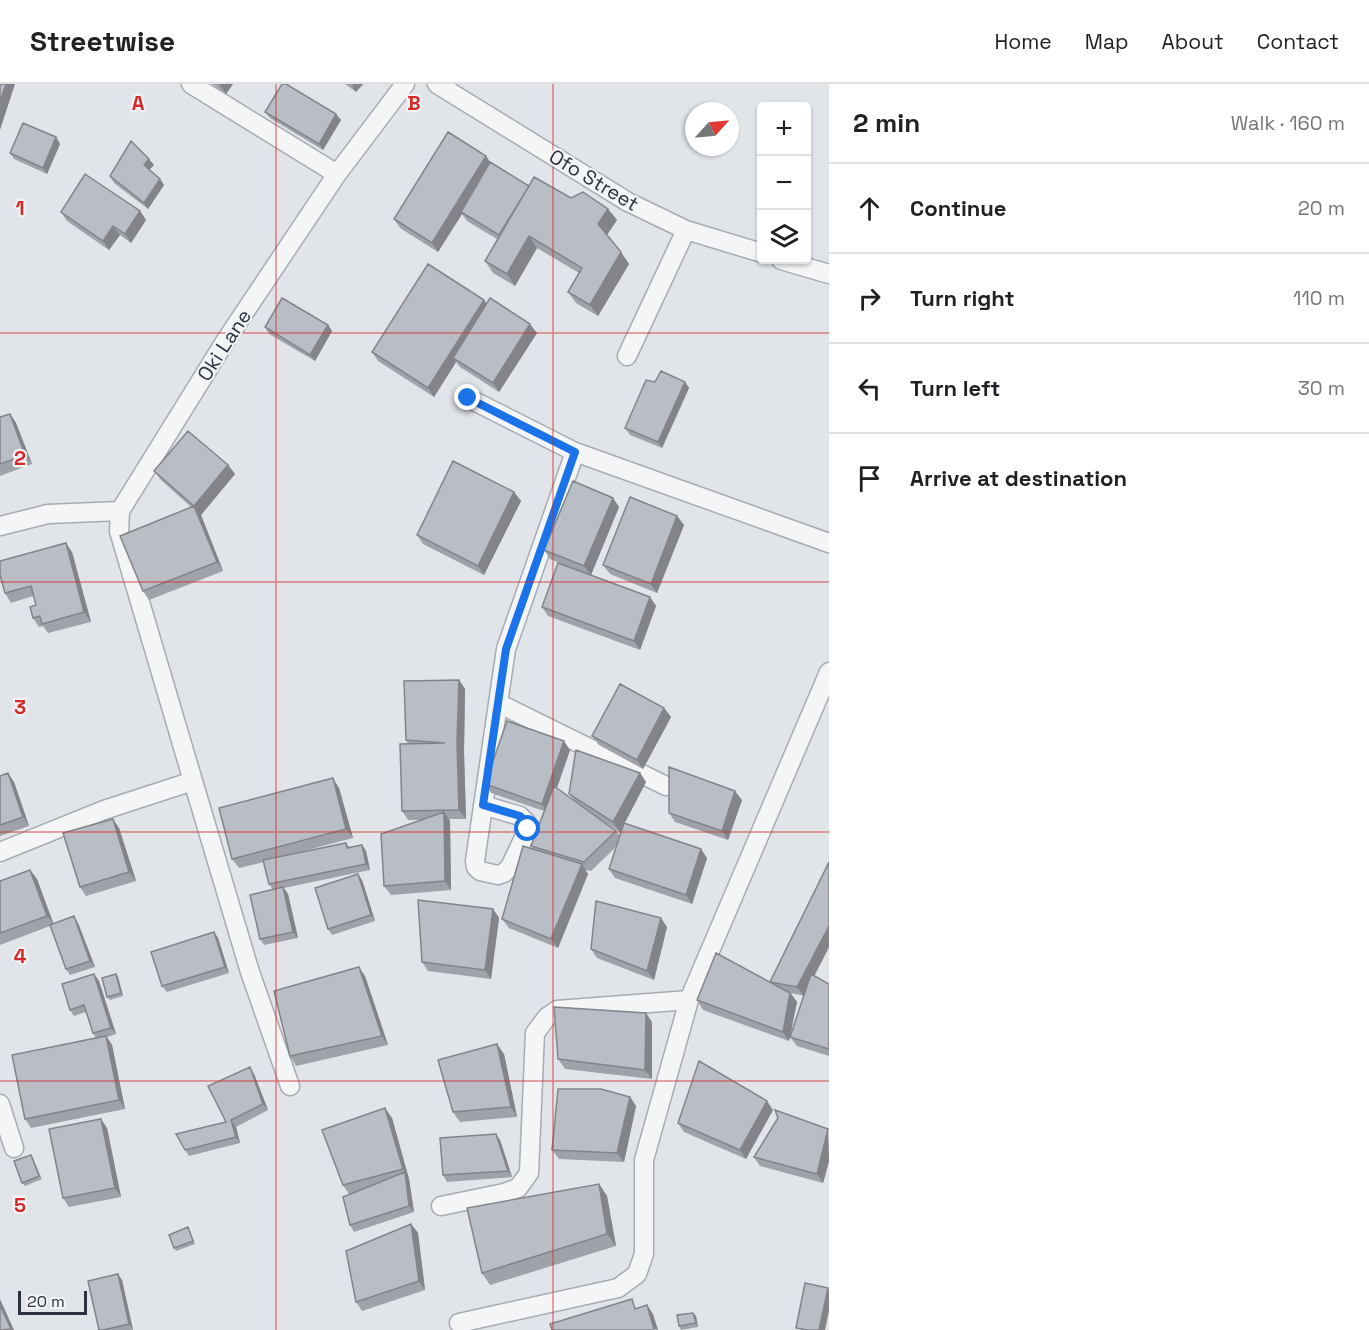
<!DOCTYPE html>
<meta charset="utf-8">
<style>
:root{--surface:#fff;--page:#f2f2f2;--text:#202124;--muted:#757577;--line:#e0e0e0}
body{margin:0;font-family:"Space Grotesk",sans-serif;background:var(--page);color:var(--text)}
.controls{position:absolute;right:18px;top:18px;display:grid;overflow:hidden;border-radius:6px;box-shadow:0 2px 4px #0004}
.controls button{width:54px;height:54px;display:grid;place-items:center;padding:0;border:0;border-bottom:2px solid var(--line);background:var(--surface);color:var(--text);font:30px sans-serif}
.compass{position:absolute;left:685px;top:18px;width:54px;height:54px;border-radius:50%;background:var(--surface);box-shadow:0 2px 4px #0004;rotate:63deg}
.scale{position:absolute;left:18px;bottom:15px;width:69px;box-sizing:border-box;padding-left:6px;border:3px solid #2b313f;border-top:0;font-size:16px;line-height:21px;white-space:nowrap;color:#2b313f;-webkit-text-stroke:4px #f1f3f6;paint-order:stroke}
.stop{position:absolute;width:18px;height:18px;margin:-14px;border:4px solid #1a73e8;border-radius:50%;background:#fff}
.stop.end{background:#1a73e8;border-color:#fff;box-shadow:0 2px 6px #0008}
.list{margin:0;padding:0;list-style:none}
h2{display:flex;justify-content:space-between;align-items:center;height:78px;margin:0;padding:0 24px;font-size:26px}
h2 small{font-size:20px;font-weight:400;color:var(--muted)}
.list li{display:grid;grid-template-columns:39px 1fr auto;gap:18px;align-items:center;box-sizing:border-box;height:90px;padding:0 24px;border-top:2px solid var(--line)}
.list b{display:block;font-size:22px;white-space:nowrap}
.list em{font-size:20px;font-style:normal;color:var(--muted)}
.icon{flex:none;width:33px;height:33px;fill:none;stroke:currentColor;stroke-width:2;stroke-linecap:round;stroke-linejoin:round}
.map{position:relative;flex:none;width:829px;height:1246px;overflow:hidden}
header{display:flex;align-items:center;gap:36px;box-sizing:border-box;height:84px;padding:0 30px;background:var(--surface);border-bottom:2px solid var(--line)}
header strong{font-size:28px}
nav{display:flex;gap:33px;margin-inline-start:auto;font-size:21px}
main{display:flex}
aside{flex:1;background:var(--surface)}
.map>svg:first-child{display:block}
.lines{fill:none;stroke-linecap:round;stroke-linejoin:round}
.minor-casing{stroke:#a7abb3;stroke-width:21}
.minor{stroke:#f4f5f7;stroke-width:18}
.wall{fill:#9fa3a9}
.shaded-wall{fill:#82848a}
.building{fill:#b9bdc5;stroke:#82848a;stroke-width:1.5}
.route{stroke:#1a73e8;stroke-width:8}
.grid{fill:none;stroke:#d62828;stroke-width:1.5;stroke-opacity:0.55}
.labels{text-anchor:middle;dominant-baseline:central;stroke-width:4.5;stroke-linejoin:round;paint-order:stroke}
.street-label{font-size:20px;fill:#2b313f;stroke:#f1f3f6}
.grid-label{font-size:20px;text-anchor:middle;font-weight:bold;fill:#d62828;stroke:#f1f3f6;stroke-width:4.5;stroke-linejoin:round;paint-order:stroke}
</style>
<header>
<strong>Streetwise</strong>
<nav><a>Home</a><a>Map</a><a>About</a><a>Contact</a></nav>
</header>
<main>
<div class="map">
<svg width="829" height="1246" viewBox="0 0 829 1246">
<rect width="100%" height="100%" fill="#e1e4e9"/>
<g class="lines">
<defs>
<path id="minor" d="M191,0L337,90
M437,0L628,118L686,146L762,169
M781,176L829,190
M627,272L686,146
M468,314L575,368L829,459
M0,442L48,430L120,427
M498,619L666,702
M193,697L250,888L290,1002
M483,721L520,732L526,738L528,745L510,783L504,789L498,791L480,787L476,783L475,777L506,565L575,368
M0,768L104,726L193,697L119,447L120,427L226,256L337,90L405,0
M0,1020L14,1064
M441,1122L504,1109L518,1104L529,1089L535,949L547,933L557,926L689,916
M459,1239L618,1204L637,1190L644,1170V1076L689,916L829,588"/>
</defs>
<use href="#minor" class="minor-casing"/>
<use href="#minor" class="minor"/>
</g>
<path class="wall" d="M212,0H233L226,10Z
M345,0H363L356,8Z
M265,28L336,30L341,36L323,66L270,34Z
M56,53L60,60L47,90L14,75L10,69Z
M486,72L490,78L529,102L608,125L617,136L607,151L629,180L598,232L576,219L568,208L579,189L537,164L515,202L493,189L485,177L497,155L467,137L462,130L438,168L400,144L394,135Z
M154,81L149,86L160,95L164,101L148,125L114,99L110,92Z
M140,127L146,136L131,159L120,151L109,166L67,137L61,128Z
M484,216L487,220L537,249L499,308L460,283L456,278L434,313L378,277L372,268Z
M328,241L332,247L315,277L269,250L265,243Z
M685,298L689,304L662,364L630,351L625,344Z
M10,330L16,339L32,380L0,392V333Z
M228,381L235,390L201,431L223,487L149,516L143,507L191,423L161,396L154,387Z
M514,408L521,417L484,491L423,460L417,451Z
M619,423L591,491L650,513L656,522L640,566L548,532L542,523L587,490L550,475L544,466Z
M677,432L684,441L657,509L610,490L603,481Z
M72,468L91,538L48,549L43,542L39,543L33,534L36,521L33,512L11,519L5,509Z
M459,596L465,605L464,668L466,735H449L450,737L451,806L391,811L384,802L420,736H408L402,727L408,660L406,656Z
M664,624L671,633L643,685L599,661L592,652Z
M570,666L557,704L573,715L569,710L640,689L646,698L620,748L598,734L616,747L620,752L707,774L692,820L615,794L609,785L617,762L591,787L585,786L588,790L558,864L509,844L502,835L534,766L531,762L544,727L491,709L485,700Z
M0,692L14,698L29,742L0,752Z
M339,704L353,754L292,770L346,759L349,763L362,761L366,767L370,786L284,804L288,810L298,854L264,861L260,855L273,806L269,800L264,778L239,784L232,775Z
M742,716L728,756L675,738L669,729Z
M119,744L136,797L86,812L80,803Z
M829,778V863L814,892L829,900V972L797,962L790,953L804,912L791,909L797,918L789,957L703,926L697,916L771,898Z
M30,786L37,795L53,840L78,839L95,883L70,891L66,885L50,842L0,861V797Z
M362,796L375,837L332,851L328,845Z
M493,825L499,834L491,895L428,887L422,878Z
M667,843L654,896L597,874L591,865Z
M214,848L218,854L229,889L167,908L162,902Z
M94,890L99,897L116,950L107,953L112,961L125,1025L31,1044L25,1035L96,954L93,949L86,928L74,932L70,926Z
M116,890L118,893L123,912L110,916L107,913Z
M365,892L388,961L296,982L290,972Z
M652,938V995L565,985L558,975Z
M504,970L517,1033L460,1038L453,1028Z
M254,990L268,1026L236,1043L240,1059L189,1072L185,1066L226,1038Z
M630,1013L636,1022L624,1078L559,1075L552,1066Z
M773,1026L746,1075L684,1048L678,1039Z
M392,1034L409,1095L414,1128L354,1148L350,1141L349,1110L343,1101Z
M107,1044L121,1113L69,1123L63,1114Z
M828,1045L829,1077L823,1099L760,1082L754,1073Z
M500,1056L512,1093L447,1098L443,1091Z
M33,1074L42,1095L25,1102L22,1099Z
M599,1100L607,1112L616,1162L490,1201L482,1189Z
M411,1140L418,1149L425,1206L362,1227L356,1218Z
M190,1147L195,1160L176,1167L174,1164Z
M122,1196L133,1246H99Z
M693,1229L696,1232L698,1243L681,1246L679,1242Z"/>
<path class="shaded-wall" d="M6,0H15L0,46V18Z
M219,0H233L226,10Z
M354,0H363L356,8L352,2Z
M336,30L341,36L323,66L319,60Z
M56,53L60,60L47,90L43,84Z
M486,72L492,81L461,128L462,130L438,168L432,159Z
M149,75L154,81L148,87L144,81Z
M160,95L164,101L148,125L144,119Z
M608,125L617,136L606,152L598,140Z
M140,127L146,136L131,159L125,150Z
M113,142L120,151L109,166L103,157Z
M529,152L537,164L515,202L507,190Z
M621,168L629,180L598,232L590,221Z
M484,216L490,225L453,274L456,278L434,313L428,304Z
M530,240L537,249L499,308L493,299Z
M328,241L332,247L315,277L310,271Z
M685,298L689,304L662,364L658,358Z
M10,330L16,339L32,380L25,371Z
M228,381L235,390L201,431L223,487L217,478L194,422Z
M514,408L521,417L484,491L478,482Z
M613,414L619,423L591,491L584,482Z
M677,432L684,441L657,509L651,500Z
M66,459L72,468L91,538L84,528Z
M650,513L656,522L640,566L634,557Z
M459,596L465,605L464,668L466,735L459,726L457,659Z
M664,624L671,633L643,685L637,676Z
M564,657L570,666L548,729L542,720Z
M8,689L14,698L29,742L23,733Z
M640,689L646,698L620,748L613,738Z
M333,694L339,704L353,754L346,745Z
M735,707L742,716L728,756L722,747Z
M444,728L450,737L451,806L445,797Z
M113,735L119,744L136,797L129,788Z
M362,761L366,767L370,786L366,780Z
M701,765L707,774L692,820L686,811Z
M582,780L588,790L558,864L551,855Z
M30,786L37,795L54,841L47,832Z
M358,790L362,796L375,837L371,831Z
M283,803L288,810L298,854L293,848Z
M493,825L499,834L491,895L485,886Z
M74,832L78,839L95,883L90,877Z
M661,834L667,843L654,896L647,887Z
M829,842V863L804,912L797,903Z
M214,848L218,854L229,889L225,883Z
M359,883L365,892L388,961L382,952Z
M94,890L99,897L116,950L111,944Z
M116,890L118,893L123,912L121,909Z
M790,909L797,918L789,957L783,948Z
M646,929L652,938V995L645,986Z
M106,952L112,961L125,1025L119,1016Z
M497,960L504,970L517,1033L511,1023Z
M250,983L254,990L268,1026L263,1020Z
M630,1013L636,1022L624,1078L617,1069Z
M767,1017L773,1026L746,1075L740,1066Z
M385,1024L392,1034L409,1095L414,1128L409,1122L405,1088L403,1085Z
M101,1035L107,1044L121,1113L115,1104Z
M231,1036L236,1043L240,1059L236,1053Z
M828,1045L829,1077L823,1099L817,1090Z
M496,1050L500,1056L512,1093L508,1087Z
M599,1100L607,1112L616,1162L607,1150Z
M411,1140L418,1149L425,1206L419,1197Z
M118,1190L122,1196L133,1246L129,1240Z
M828,1204L829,1206V1227L825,1246H819Z
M0,1215L14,1246H11L0,1221Z
M647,1221L653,1230L658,1246L654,1245Z
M693,1229L696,1232L698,1243L696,1239Z"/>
<path class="building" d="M0,0H6L0,18Z
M282,0H286L336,30L319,60L265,28Z
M23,39L56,53L43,84L10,69Z
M448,48L486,72L432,159L394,135Z
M131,57L149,75L144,81L160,95L144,119L110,92Z
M490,78L529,102L499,151L461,128Z
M85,90L140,127L125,150L113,142L103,157L61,128Z
M534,93L571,114L583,108L608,125L598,140L621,168L590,221L568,208L582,184L529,152L507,190L485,177Z
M428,180L484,216L428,304L372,268Z
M282,214L328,241L310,271L265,243Z
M490,214L530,240L493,299L453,274Z
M661,287L685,298L658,358L625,344L646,296L655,298Z
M10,330L25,371L0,380V333Z
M188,347L228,381L194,422L154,387Z
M453,377L514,408L478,482L417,451Z
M573,397L613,414L584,482L544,466Z
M630,413L677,432L651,500L603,481Z
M194,422L217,478L143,507L120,452Z
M66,459L84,528L42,540L40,532L33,534L30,523L36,521L31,502L5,509L0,491V477Z
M558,479L650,513L634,557L542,523Z
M459,596L457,659L459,726L402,727L400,660L445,659L406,656L404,597Z
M620,600L664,624L637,676L592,652Z
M507,637L564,657L542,720L485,700Z
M576,666L640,689L613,738L569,710Z
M669,683L735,707L722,747L669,729Z
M8,689L23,733L0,741V692Z
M333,694L346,745L232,775L219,724Z
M554,702L616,747L584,778L531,762Z
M444,728L445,797L384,802L381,750Z
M113,735L129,788L80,803L63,749Z
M624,739L701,765L686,811L609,785Z
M346,759L347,764L362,761L366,780L269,800L263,776Z
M523,762L582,780L551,855L502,835Z
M829,778V842L797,903L770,898Z
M30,786L47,832L0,849V797Z
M358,790L371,831L328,845L315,804Z
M283,803L293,848L260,855L250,811Z
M418,816L493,825L485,886L422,878Z
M596,817L661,834L647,887L591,865Z
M74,832L90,877L66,885L50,841Z
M214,848L225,883L162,902L151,868Z
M716,869L790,909L783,948L697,916Z
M359,883L382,952L290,972L274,907Z
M94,890L111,944L93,949L84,921L70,926L62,900Z
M116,890L121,909L107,913L102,894Z
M811,890L829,900V965L790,953Z
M554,923L646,929L645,986L558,975Z
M106,952L119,1016L25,1035L12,971Z
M497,960L511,1023L453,1028L438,976Z
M699,977L767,1017L740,1066L678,1039Z
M250,983L263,1020L231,1036L236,1053L185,1066L176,1050L226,1038L208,1002Z
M558,1005H601L630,1013L617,1069L552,1066Z
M385,1024L403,1085L343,1101L322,1046Z
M775,1026L828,1045L817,1090L754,1073L778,1034Z
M101,1035L115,1104L63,1114L49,1045Z
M496,1050L508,1087L443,1091L440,1054Z
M31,1071L39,1092L22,1099L14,1077Z
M405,1088L409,1122L350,1141L343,1113Z
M599,1100L607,1150L482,1189L467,1124Z
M411,1140L419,1197L356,1218L346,1167Z
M188,1143L193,1157L174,1164L169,1151Z
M118,1190L129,1240L103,1246H99L88,1197Z
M805,1199L828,1204L819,1246H807L796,1244Z
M632,1215L635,1225L647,1221L654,1245L652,1246H552L550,1240Z
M0,1221L11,1245L0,1246Z
M693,1229L696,1239L679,1242L677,1231Z"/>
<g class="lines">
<path class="route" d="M468,314L575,368L506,565L483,721L520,732L526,738L528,745"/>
</g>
<path class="grid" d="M276,0V1246M553,0V1246M0,249H829M0,498H829M0,748H829M0,997H829"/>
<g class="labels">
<g class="street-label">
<text transform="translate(594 96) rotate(31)">Ofo Street</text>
<text transform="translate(224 261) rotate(-57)">Oki Lane</text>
</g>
</g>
<g class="grid-label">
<text x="138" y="26">A</text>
<text x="414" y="26">B</text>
<text x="20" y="131">1</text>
<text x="20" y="381">2</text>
<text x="20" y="630">3</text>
<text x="20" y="879">4</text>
<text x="20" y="1128">5</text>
</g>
</svg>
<div class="controls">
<button>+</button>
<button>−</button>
<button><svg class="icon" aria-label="layers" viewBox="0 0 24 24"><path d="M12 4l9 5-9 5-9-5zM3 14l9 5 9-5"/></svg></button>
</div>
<svg class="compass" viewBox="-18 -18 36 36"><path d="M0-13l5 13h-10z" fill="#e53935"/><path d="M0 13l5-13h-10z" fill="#757577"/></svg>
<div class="scale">20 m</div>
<div class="stop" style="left:528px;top:745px"></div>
<div class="stop end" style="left:468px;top:314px"></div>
</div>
<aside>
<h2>2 min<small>Walk · 160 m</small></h2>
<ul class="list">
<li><svg class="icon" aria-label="ahead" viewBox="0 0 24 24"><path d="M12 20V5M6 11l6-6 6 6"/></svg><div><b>Continue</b></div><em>20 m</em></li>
<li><svg class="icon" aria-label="right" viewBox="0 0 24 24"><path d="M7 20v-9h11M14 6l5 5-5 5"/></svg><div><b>Turn right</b></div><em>110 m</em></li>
<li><svg class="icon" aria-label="left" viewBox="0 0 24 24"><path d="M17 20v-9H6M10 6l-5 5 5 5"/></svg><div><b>Turn left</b></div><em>30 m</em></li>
<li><svg class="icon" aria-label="arrive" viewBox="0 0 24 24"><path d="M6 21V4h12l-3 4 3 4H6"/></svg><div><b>Arrive at destination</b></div></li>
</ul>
</aside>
</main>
